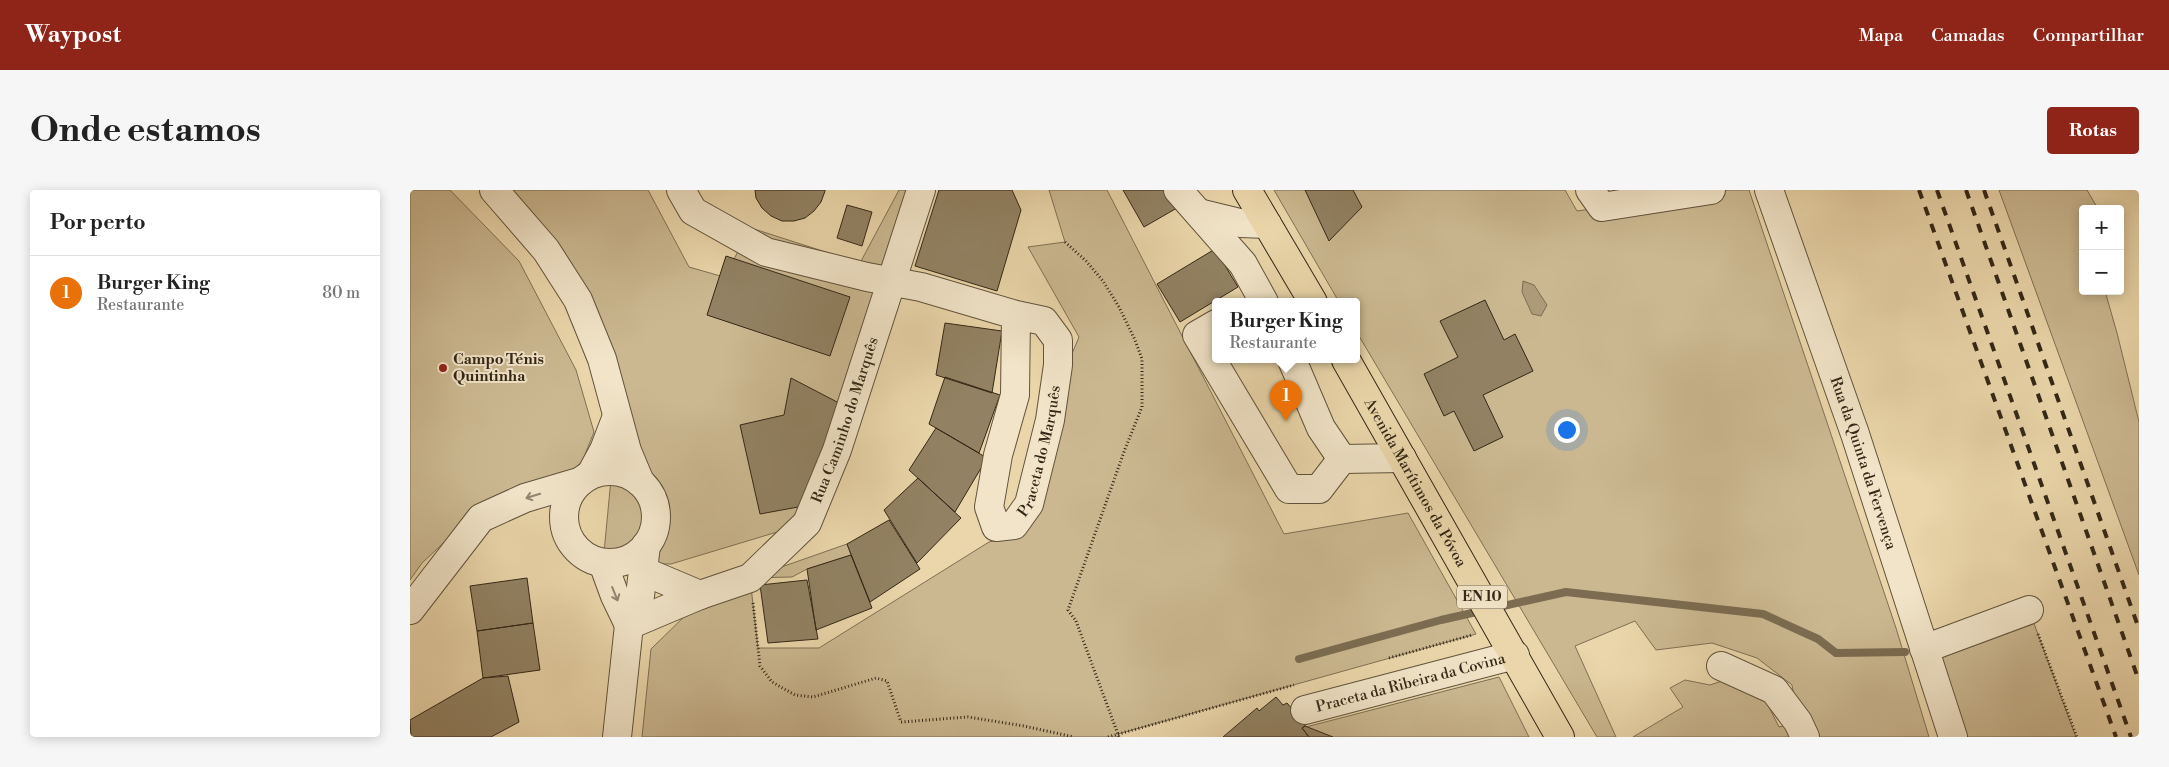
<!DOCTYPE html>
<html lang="pt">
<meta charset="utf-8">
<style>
:root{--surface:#fff;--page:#f6f6f6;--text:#222;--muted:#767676;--line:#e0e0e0;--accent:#8f2418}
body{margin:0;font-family:"Libre Bodoni",serif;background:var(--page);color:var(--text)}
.controls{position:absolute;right:15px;top:15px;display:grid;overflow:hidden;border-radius:5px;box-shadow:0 2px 12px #0003}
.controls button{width:45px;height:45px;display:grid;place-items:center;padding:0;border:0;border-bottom:1px solid var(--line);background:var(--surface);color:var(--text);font:25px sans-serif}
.you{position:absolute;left:1156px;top:239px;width:18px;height:18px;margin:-12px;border:4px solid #fff;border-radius:50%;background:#1a73e8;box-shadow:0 0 0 8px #1a73e833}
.badge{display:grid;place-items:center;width:32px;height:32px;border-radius:50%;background:var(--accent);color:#fff;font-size:16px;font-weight:700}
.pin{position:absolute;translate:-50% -41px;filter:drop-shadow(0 1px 2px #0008)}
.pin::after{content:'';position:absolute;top:26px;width:18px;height:15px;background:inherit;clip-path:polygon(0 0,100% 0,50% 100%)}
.popup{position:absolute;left:802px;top:108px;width:148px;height:65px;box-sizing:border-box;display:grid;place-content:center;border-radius:5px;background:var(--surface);filter:drop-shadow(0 1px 4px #0005);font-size:16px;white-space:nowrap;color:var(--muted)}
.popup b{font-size:19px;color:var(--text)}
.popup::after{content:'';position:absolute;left:50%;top:100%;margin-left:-10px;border:10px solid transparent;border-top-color:var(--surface)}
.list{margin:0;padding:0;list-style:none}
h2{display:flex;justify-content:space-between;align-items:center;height:65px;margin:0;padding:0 20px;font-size:21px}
h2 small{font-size:16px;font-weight:400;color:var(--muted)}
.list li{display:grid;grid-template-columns:32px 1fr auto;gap:15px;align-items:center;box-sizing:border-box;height:75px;padding:0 20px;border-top:1px solid var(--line)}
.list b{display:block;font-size:19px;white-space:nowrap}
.list p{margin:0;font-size:16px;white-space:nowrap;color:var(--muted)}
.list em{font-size:16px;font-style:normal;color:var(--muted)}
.map{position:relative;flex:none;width:1729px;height:547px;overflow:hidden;border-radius:5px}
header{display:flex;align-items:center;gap:30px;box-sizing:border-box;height:70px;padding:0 25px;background:var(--accent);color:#fff}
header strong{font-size:24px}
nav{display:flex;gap:28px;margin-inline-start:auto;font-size:18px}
.intro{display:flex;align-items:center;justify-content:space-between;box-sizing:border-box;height:120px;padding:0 30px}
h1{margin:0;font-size:35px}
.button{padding:12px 22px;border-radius:5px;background:var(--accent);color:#fff;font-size:18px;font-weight:700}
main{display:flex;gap:30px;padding:0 30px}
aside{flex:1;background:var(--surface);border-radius:5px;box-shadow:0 2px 12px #0003}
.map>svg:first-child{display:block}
.green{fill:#cbb891;stroke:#7f7054}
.water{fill:#ac9a78;stroke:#7c6c51}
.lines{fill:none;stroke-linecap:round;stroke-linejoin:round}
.stream{stroke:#7c6c51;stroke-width:8}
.building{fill:#928263;stroke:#332717}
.minor-casing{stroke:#61533c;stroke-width:30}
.major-casing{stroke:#332717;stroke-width:30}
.path{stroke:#332717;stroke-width:3;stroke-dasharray:1 2.5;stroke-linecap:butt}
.minor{stroke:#f1e4c8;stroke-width:28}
.major{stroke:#ead6aa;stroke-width:28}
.rail{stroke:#332717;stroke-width:4;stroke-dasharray:9 9;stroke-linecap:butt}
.path-bridge{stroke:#332717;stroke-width:3;stroke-dasharray:1 2.5;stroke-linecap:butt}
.oneway{stroke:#928670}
.poi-dot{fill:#8f2418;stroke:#f1e4c8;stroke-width:2}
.labels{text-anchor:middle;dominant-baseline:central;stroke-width:4;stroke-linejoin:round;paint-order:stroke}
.shield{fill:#f1e4c8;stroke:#6c604c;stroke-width:1}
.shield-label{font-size:14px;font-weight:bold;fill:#332717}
.poi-label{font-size:15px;font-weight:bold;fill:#332717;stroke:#f1e4c8;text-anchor:start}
.street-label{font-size:15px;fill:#332717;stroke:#f1e4c8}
</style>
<header>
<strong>Waypost</strong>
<nav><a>Mapa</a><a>Camadas</a><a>Compartilhar</a></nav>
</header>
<div class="intro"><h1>Onde estamos</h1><a class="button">Rotas</a></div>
<main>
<aside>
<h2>Por perto<small></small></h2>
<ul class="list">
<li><span class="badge" style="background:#e8710a">1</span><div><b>Burger King</b><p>Restaurante</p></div><em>80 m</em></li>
</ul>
</aside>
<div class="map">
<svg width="1729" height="547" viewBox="0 0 1729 547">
<rect width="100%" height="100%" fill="#ead6aa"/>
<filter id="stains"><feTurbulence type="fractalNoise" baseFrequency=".004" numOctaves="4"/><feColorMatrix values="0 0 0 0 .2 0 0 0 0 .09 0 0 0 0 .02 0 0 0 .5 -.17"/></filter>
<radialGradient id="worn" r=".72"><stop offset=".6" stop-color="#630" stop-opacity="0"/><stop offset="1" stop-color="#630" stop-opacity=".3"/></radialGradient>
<path class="green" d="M0,0H40L109,71L166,180L184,242L172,272L150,290L70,319L12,373L0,390Z
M84,0H238L279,77L314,87L341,38L450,73L489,0H510L397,333L261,374L193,373L207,226L192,169Z
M639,0H697L874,344L998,323L1066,444L708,544L709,547H232L241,459L283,418L340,388L348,458H409L579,352L604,346L656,178L669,147L618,57L655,52Z
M864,0H1155L1167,21L1318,0H1339L1486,438L1519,547H1223L1273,517L1260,498L1275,490L1300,495L1321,488L1354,507L1369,537L1388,532L1382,495L1347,468L1302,453L1246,460L1225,431L1165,456L1206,547H1187L946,141V112H929Z
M1589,0H1677L1688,19H1673V101H1695L1707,143L1729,232V385Z
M437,354L441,365L397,379L382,387L340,388Z
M1619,420L1666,547H1543L1514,459Z
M1089,487L1119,547H916L892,538Z"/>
<path class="water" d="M1113,91L1124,95L1137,115L1131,126L1122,124L1112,102Z"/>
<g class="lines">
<path class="stream" d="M889,469L1031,430L1156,402L1353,424L1408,449L1426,463L1495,462"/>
</g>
<path class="building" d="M345,0H415V1L411,12L404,21L395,28L384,31H372L361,26L352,18L346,8Z
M529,0H602L611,20L587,101L505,76Z
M713,0H782L786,7L734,37Z
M895,0H943L952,17L919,51Z
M437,15L462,22L452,56L427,48Z
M805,59L828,97L770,132L747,94Z
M316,66L440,107L420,166L297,125Z
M1075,110L1094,150L1105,144L1123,181L1073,205L1093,247L1064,261L1044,221L1034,226L1014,184L1048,167L1030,131Z
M535,133L592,141L582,203L526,185Z
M535,187L590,205L569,263L519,234Z
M381,188L429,213L399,315L350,324L330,235L374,225Z
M526,238L577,268L545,322L499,280Z
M508,288L551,328L507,373L474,320Z
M479,330L510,379L460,412L437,354Z
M441,365L462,418L406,440L397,379Z
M117,388L123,433L67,441L60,396Z
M397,390L408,449L358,453L350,395Z
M123,433L130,480L73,488L67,441Z
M98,486L109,532L81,547H1L0,530L73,488Z
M866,507L873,515L877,513L896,535L892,538L899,547H813L847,518L849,521Z
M895,536L923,547H899L892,538Z"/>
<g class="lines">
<defs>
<g id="minor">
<path d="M84,0L136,60L168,110L192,169L217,261L230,292"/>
<path id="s1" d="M271,0L283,21L356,62L457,87L511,97L606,125L605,205L588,265L579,317L586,337L604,335L619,314L640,230L648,175V150L634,131L606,125"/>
<path d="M768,0L833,74L854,112"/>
<path d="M1180,0L1192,17L1301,0"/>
<path id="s2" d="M1359,0L1445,244L1543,547"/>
<path d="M789,23L830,33L857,34"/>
<path d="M806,134L787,145L879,299H909L932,269"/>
<path d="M882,170L911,238L932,269L992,268"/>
<circle cx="200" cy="327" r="46"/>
<path d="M181,284L194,260L207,226"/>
<path d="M193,373L205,406L219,435"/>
<path d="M233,381L290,405"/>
<path d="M0,420L71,328L115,308L169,292"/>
<path id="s3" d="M219,435L290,405L340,388L397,333L427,260L511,0"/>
<path d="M1514,459L1619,420"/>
<path d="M1311,476L1364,500L1388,532L1395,547"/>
<path id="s4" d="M895,520L1105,465"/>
<path d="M207,547L219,435L230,406L236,355"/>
</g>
<g id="major">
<path d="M837,0L903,112"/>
<path id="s5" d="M936,170L1150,547"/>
</g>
</defs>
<use href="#minor" class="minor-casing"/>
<use href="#major" class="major-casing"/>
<path class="path" d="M655,52L676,71L693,91L709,117L725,150L732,169V217L715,259L658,420L666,431
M343,413L350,476L362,492L385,505L403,507L466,488L477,491L491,532L558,527L614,536L664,547
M1628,444L1667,547
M979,468L1062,445
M698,547L884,495"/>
<use href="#minor" class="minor"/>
<use href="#major" class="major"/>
<path class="rail" d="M1509,0L1706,547
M1527,0L1721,547
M1556,0L1729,491
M1574,0L1729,439"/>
<path class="path-bridge" d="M666,431L709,547"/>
</g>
<defs><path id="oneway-shaft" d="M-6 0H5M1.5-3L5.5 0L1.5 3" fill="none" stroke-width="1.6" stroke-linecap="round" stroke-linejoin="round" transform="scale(1.25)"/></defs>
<g class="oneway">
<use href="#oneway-shaft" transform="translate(123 306) rotate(163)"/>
<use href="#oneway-shaft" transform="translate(205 404) rotate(68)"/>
</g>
<circle class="poi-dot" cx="33" cy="178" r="5"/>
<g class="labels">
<rect class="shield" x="1047" y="395.5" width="50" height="23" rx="4"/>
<g class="shield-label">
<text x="1072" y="407">EN 10</text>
</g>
<g class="poi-label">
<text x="43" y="169">Campo Ténis<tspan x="43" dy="17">Quintinha</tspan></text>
</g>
<g class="street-label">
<text stroke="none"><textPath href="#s3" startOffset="319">Rua Caminho do Marquês</textPath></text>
<text stroke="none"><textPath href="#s1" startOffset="680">Praceta do Marquês</textPath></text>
<text stroke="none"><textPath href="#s2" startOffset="289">Rua da Quinta da Fervença</textPath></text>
<text stroke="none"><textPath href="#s5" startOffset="141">Avenida Marítimos da Póvoa</textPath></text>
<text stroke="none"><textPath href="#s4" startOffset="109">Praceta da Ribeira da Covina</textPath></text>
</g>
</g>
<rect width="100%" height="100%" filter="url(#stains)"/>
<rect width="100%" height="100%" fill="url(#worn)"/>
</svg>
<div class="controls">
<button>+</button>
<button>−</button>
</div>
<div class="you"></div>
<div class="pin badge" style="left:876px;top:231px;background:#e8710a">1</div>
<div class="popup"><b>Burger King</b>Restaurante</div>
</div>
</main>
